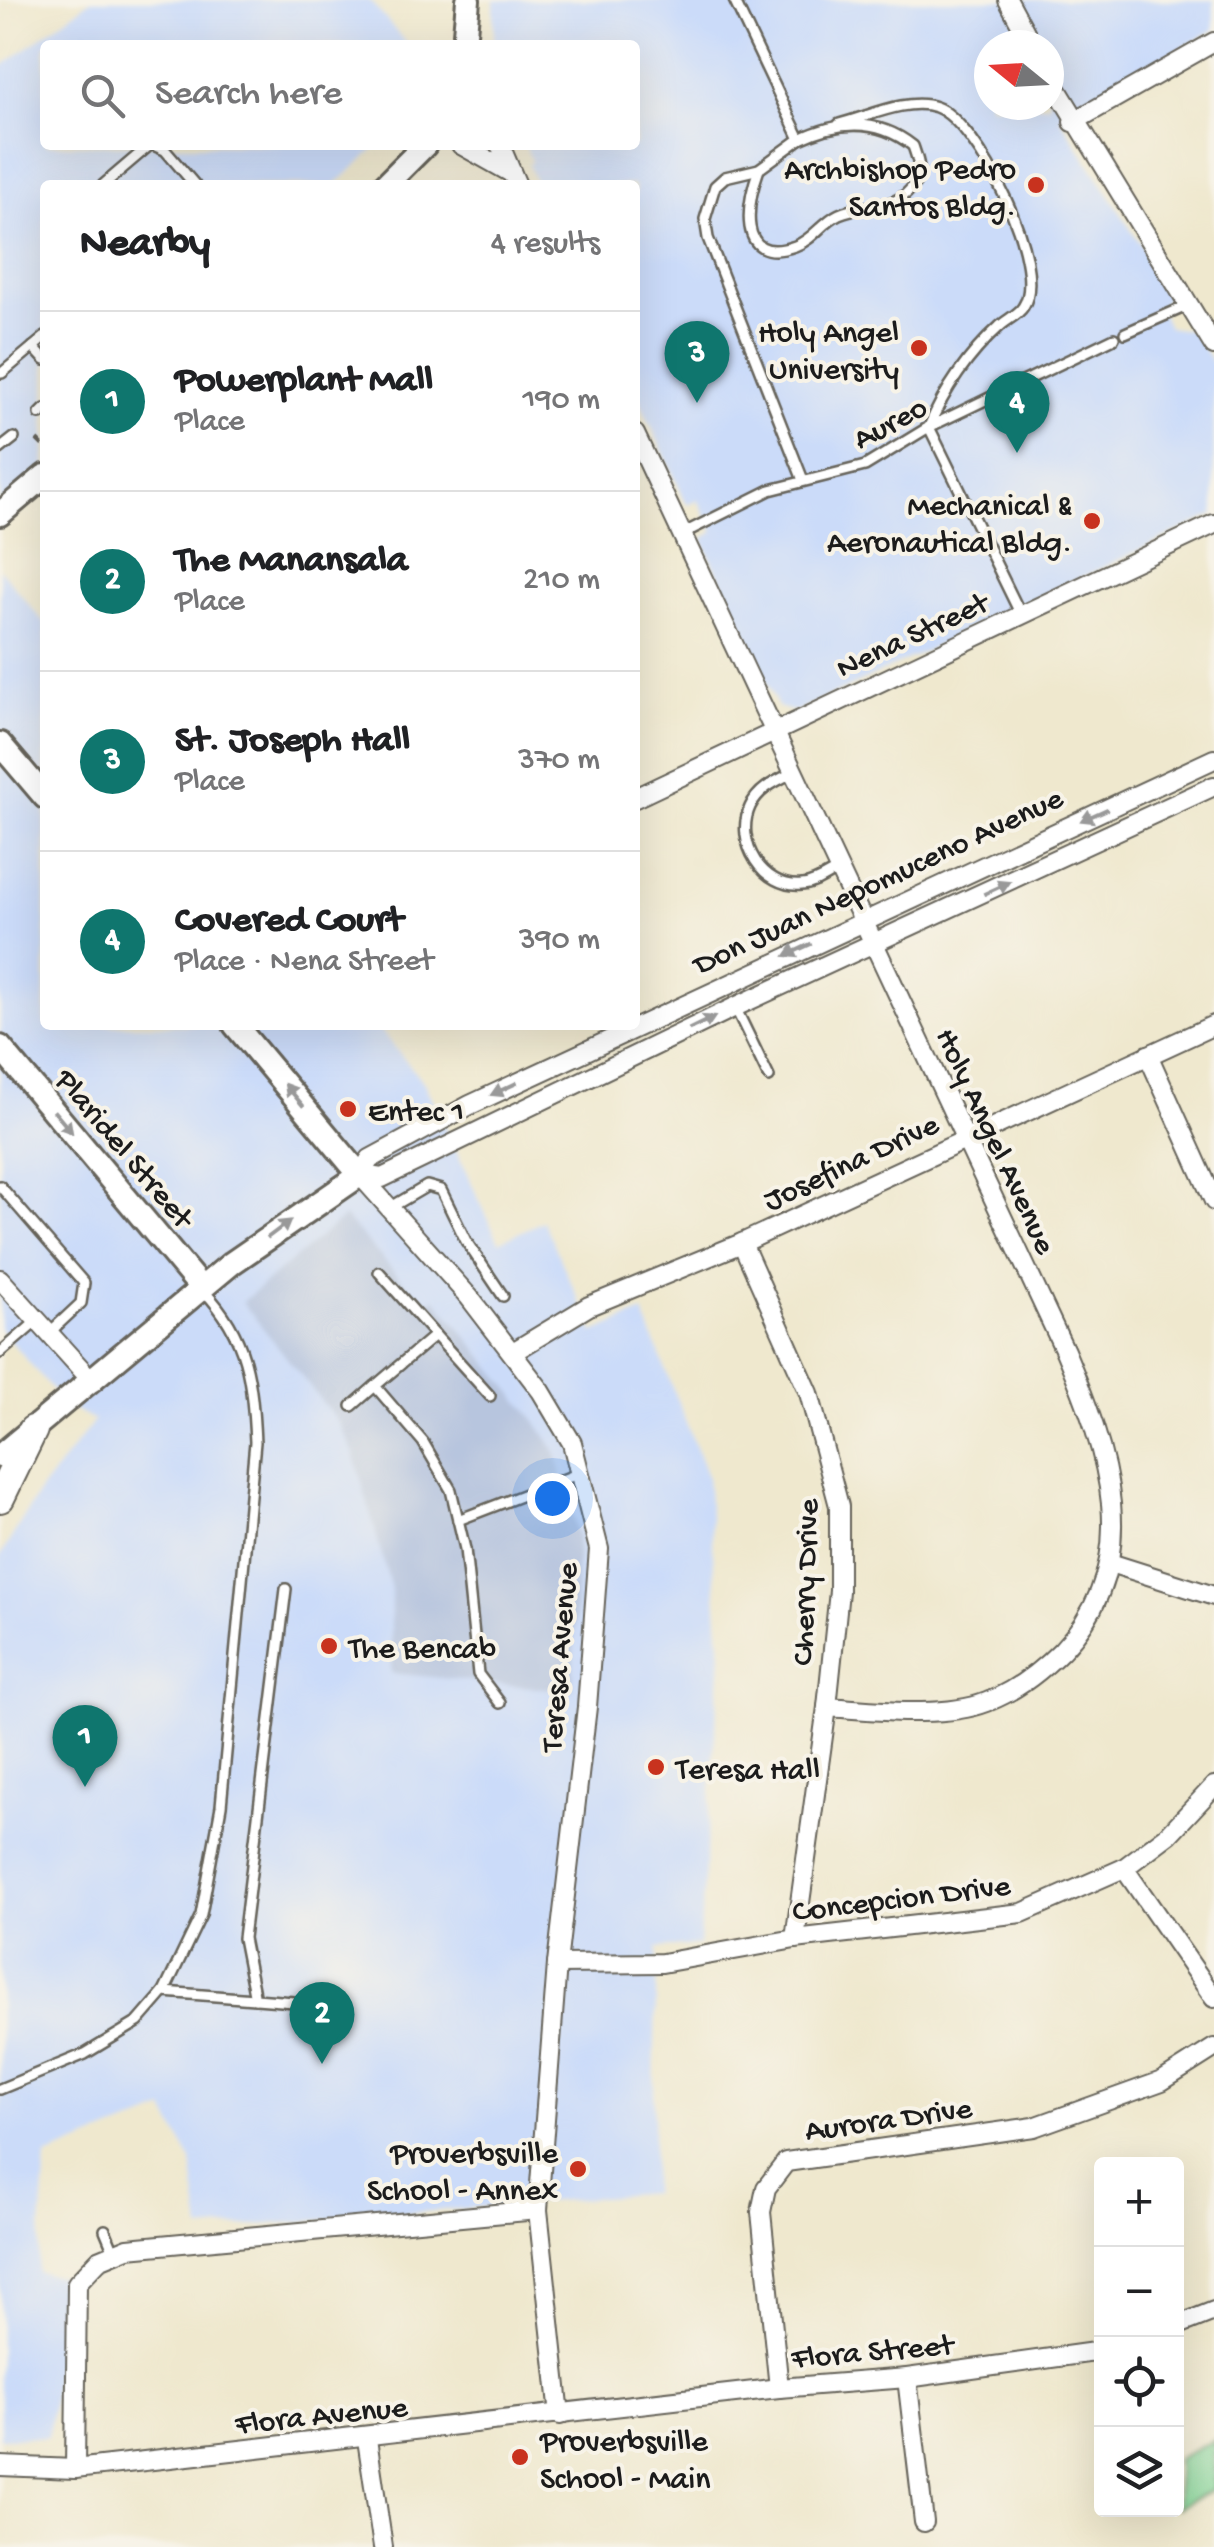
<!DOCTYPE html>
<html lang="en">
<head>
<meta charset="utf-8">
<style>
  :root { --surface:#fff; --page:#f2f2f2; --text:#202124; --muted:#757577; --line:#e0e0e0; --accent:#0f766e }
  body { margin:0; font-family:"Gochi Hand",sans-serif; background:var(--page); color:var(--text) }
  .controls { position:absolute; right:30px; bottom:30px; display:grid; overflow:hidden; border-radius:10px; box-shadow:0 10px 40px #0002 }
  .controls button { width:90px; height:90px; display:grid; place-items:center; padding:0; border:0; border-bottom:2px solid var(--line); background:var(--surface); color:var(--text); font:50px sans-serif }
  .compass { position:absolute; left:974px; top:30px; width:90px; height:90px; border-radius:50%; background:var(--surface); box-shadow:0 10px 40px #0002; rotate:288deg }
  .you { position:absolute; left:552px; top:1498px; width:35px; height:35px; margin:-25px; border:8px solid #fff; border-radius:50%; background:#1a73e8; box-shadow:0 0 0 15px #1a73e833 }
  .badge { display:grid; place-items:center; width:65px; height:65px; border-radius:50%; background:var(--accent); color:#fff; font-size:32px; font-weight:700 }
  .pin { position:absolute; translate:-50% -82px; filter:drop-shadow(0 2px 5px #0008) }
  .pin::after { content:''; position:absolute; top:52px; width:35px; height:30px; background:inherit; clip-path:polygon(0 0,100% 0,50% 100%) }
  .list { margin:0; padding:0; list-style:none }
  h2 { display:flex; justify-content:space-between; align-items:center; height:130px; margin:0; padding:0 40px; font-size:42px }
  h2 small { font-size:32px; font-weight:400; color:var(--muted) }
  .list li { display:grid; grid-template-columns:65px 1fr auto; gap:30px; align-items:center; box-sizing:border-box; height:180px; padding:0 40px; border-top:2px solid var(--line) }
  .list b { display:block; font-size:38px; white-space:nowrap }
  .list p { margin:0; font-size:32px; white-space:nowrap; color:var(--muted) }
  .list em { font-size:32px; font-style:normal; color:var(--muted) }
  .icon { flex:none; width:55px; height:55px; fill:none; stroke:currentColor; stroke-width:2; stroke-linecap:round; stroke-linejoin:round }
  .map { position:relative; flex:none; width:1214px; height:2547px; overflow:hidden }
  .search { position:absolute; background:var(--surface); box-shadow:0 10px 40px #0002; left:40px; top:40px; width:600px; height:110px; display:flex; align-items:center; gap:25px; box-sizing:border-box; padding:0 35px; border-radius:10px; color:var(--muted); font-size:38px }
  .panel { position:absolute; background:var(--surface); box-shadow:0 10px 40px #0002; left:40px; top:180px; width:600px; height:850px; border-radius:10px }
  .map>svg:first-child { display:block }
</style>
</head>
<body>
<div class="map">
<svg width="1214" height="2547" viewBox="0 0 1214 2547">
  <rect width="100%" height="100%" fill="#f7f3e8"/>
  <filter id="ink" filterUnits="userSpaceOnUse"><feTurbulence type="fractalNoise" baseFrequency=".01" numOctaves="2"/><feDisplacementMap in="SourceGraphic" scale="20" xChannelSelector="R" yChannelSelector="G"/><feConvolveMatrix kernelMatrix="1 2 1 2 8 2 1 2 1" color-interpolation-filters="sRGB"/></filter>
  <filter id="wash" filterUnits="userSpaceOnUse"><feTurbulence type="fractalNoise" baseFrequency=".0048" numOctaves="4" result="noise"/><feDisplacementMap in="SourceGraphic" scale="40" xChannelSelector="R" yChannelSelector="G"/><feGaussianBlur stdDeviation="2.25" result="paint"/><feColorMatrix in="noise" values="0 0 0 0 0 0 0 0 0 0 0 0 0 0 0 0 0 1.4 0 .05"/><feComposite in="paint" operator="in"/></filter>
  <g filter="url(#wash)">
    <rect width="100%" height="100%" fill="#efe8ce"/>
    <g fill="#cbdbf9" fill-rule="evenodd">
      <path d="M91,0H369L408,45H45V145H379L335,185H45V474L0,514V68Z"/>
      <path d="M494,0H1214V30L1060,118L1167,286L1168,294L1160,310L1168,327L1193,331L1214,366V515L796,712L778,707L702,539L714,532L698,500L687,505L635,390V185H537L528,164L532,162L525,145H635V45H494ZM989,45H1049V105H989Z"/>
      <path d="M0,569L45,624V1025H376L424,1083L499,1242L543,1221L594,1333L643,1312L707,1476L721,1658L699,1945L657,1948L652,2193L201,2230L192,2162L165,2110L46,2157L38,2272L67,2278L48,2437L0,2438V1557L38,1493L94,1421L65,1404L0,1329Z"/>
    </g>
    <path fill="#b7c5de" d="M344,1217L425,1305L435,1298L536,1421L556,1452L578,1536L573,1691L391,1673V1589L354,1453L339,1423L242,1302Z"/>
    <path fill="#83d597" stroke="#50785a" stroke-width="2.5" d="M1214,2440V2489L1177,2508V2459Z"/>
  </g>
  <g filter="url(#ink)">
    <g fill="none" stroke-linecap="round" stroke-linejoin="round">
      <g stroke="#66635a" stroke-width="14">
        <g id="service">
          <path d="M734,0L800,139L759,169L725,177L715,186L705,219L708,238L803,480"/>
          <path d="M839,124C868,117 907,97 936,107C977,121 1050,267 1023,307C1018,315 1006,320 999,327C969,354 944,390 929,427L1021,615"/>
          <path d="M153,145L165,150L195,185"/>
          <path d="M759,169C748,200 734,267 795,246C813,240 822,222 839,214C865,202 897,213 915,183C923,171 917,158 913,146C878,118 838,121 800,139"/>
          <path d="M103,185L150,145"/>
          <path d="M1125,333L1189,305"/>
          <path d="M33,347L45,360"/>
          <path d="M2,373L45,337"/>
          <path d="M40,414L45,409"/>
          <path d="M0,449L14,438"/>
          <path d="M682,534L770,490L865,466L929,427L1114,338"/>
          <path d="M792,773C776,781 758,789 750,807C734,842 763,889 802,885C815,884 827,875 838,869"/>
          <path d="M735,1007L769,1077"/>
          <path d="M0,1186L84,1283L81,1303L49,1333"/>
          <path d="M393,1206L427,1186L441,1190L466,1241L503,1296"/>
          <path d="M379,1272L435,1335L375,1386L423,1442L451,1490L465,1549L478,1674L500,1703"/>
          <path d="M435,1335L490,1396"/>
          <path d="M0,1353L37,1321"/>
          <path d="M352,1406L375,1386"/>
          <path d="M458,1520L580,1473"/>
          <path d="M164,1992L294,2002"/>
          <path d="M255,1999L243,1938L286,1589"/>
          <path d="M0,2089L85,2054L138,2022L164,1992L201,1915L221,1806L255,1442C252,1381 248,1337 204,1291"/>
          <path d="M105,2230L115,2254"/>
        </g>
      </g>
      <g stroke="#66635a" stroke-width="22">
        <g id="minor">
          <path d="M1008,0L1032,45"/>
          <path d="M1049,76L1214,346"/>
          <path d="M1073,122L1214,42"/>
          <path d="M461,145L511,173"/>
          <path d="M500,145L517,185"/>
          <path d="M635,434L1065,1351C1107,1451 1147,1561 1062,1650C1040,1672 1016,1691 987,1702C943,1719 874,1710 827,1707"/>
          <path d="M635,798L1214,524"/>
          <path d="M1148,1055L1214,1201"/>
          <path d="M360,1175L469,1297L541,1391L572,1443L599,1549L587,1707L557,1964L538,2210L560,2415"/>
          <path d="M360,1175L370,1159L470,1105L1214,759"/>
          <path d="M361,1175L382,1178L735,1007L1214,786"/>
          <path d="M742,1243L809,1393L839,1506V1591L827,1707L795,1939"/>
          <path d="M0,1279L93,1382"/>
          <path d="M513,1352L589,1306L742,1243L1214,1025"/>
          <path d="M1110,1563L1214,1596"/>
          <path d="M1124,1868L1214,1998"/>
          <path d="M557,1964L662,1963L795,1939L1022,1913L1124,1868L1169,1834L1214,1786"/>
          <path d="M1176,2326L1214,2311"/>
          <path d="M907,2378L924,2522"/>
          <path d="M779,2388L761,2212L766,2188L786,2162L1034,2127L1162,2081L1214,2048"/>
          <path d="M367,2439L383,2547"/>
          <path d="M0,2466L75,2469L779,2388L907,2378L1102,2351"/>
          <path d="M75,2469L77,2283L99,2260L128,2248L538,2210"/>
        </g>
      </g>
      <g stroke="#66635a" stroke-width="28">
        <g id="tertiary">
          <path d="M464,45L468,0"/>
          <path d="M385,185L425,145"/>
          <path d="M0,514L45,476"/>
          <path d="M0,744L45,797"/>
          <path d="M0,1047L202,1289"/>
          <path d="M0,1456L232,1263L360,1175L235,1025"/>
        </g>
      </g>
      <g stroke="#66635a" stroke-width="32">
        <path id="primary" d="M0,1498L33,1430"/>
      </g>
      <path stroke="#66635a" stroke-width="4" stroke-dasharray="8 8" stroke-linecap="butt" d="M37,440L45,448"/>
      <use href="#service" stroke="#fff" stroke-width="9"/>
      <use href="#minor" stroke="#fff" stroke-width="18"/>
      <use href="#tertiary" stroke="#fff" stroke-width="22"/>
      <use href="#primary" stroke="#fff" stroke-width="28"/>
    </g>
    <defs><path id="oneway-solid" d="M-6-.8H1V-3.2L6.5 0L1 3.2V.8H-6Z" transform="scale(2.5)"/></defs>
    <g fill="#999">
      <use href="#oneway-solid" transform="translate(1094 815) rotate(156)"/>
      <use href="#oneway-solid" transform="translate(997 888) rotate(-25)"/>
      <use href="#oneway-solid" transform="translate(798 950) rotate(155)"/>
      <use href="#oneway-solid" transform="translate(702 1023) rotate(-26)"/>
      <use href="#oneway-solid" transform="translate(504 1089) rotate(155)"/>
      <use href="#oneway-solid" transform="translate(294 1095) rotate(-130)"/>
      <use href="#oneway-solid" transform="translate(63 1122) rotate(50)"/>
      <use href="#oneway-solid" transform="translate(279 1229) rotate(-37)"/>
    </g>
  </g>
  <g fill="#c8321e" stroke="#f7f3e8" stroke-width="4">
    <circle cx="1036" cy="185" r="10"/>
    <circle cx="919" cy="348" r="10"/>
    <circle cx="1092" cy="521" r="10"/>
    <circle cx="348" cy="1109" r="10"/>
    <circle cx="329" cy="1646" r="10"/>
    <circle cx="656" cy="1767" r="10"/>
    <circle cx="578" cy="2169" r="10"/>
    <circle cx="520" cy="2457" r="10"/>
  </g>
  <g text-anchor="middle" stroke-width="8" stroke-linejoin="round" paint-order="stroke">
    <g font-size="32" fill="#1c1c1c" stroke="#f7f3e8" text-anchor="end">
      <text x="1016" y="178">Archbishop Pedro<tspan x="1016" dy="37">Santos Bldg.</tspan></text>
      <text x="899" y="341">Holy Angel<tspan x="899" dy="37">University</tspan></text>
      <text x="1072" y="514">Mechanical &amp;<tspan x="1072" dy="37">Aeronautical Bldg.</tspan></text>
      <text x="368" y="1120" text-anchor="start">Entec 1</text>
      <text x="349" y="1657" text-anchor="start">The Bencab</text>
      <text x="676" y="1778" text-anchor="start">Teresa Hall</text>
      <text x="558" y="2162">Proverbsville<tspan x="558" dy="37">School - Annex</tspan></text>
      <text x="540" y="2450" text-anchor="start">Proverbsville<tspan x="540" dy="37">School - Main</tspan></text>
    </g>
    <g font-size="32" fill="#1c1c1c" stroke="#f7f3e8">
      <text transform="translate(889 421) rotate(-28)" y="11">Aureo</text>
      <text transform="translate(911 633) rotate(-25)" y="11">Nena Street</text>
      <text transform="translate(877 879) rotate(-25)" y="11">Don Juan Nepomuceno Avenue</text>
      <text transform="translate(998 1140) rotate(65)" y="11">Holy Angel Avenue</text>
      <text transform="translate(126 1147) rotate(50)" y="11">Plaridel Street</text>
      <text transform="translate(850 1160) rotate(-25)" y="11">Josefina Drive</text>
      <text transform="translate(803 1582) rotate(-88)" y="11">Cherry Drive</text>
      <text transform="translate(557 1657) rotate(-85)" y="11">Teresa Avenue</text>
      <text transform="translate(901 1896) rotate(-7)" y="11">Concepcion Drive</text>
      <text transform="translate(888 2117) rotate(-8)" y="11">Aurora Drive</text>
      <text transform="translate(872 2349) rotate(-5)" y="11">Flora Street</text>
      <text transform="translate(321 2413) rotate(-6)" y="11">Flora Avenue</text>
    </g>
  </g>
</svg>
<div class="controls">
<button>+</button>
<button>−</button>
<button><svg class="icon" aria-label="locate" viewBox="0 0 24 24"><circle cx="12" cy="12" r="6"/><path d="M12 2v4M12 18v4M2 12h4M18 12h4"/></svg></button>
<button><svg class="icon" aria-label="layers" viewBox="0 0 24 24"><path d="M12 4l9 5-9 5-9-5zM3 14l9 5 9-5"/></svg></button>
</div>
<svg class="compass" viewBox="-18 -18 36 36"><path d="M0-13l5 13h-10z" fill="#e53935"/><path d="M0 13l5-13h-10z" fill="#757577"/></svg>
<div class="you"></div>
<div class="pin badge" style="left:85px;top:1787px">1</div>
<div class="pin badge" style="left:322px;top:2064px">2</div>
<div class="pin badge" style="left:697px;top:403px">3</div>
<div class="pin badge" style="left:1017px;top:453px">4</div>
<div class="search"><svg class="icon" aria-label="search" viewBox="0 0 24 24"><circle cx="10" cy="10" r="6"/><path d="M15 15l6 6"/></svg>Search here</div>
<section class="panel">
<h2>Nearby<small>4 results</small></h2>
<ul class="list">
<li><span class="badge">1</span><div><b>Powerplant Mall</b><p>Place</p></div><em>190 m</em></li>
<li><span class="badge">2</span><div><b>The Manansala</b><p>Place</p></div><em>210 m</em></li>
<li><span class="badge">3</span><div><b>St. Joseph Hall</b><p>Place</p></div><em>370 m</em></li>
<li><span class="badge">4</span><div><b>Covered Court</b><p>Place · Nena Street</p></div><em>390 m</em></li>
</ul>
</section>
</div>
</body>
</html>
